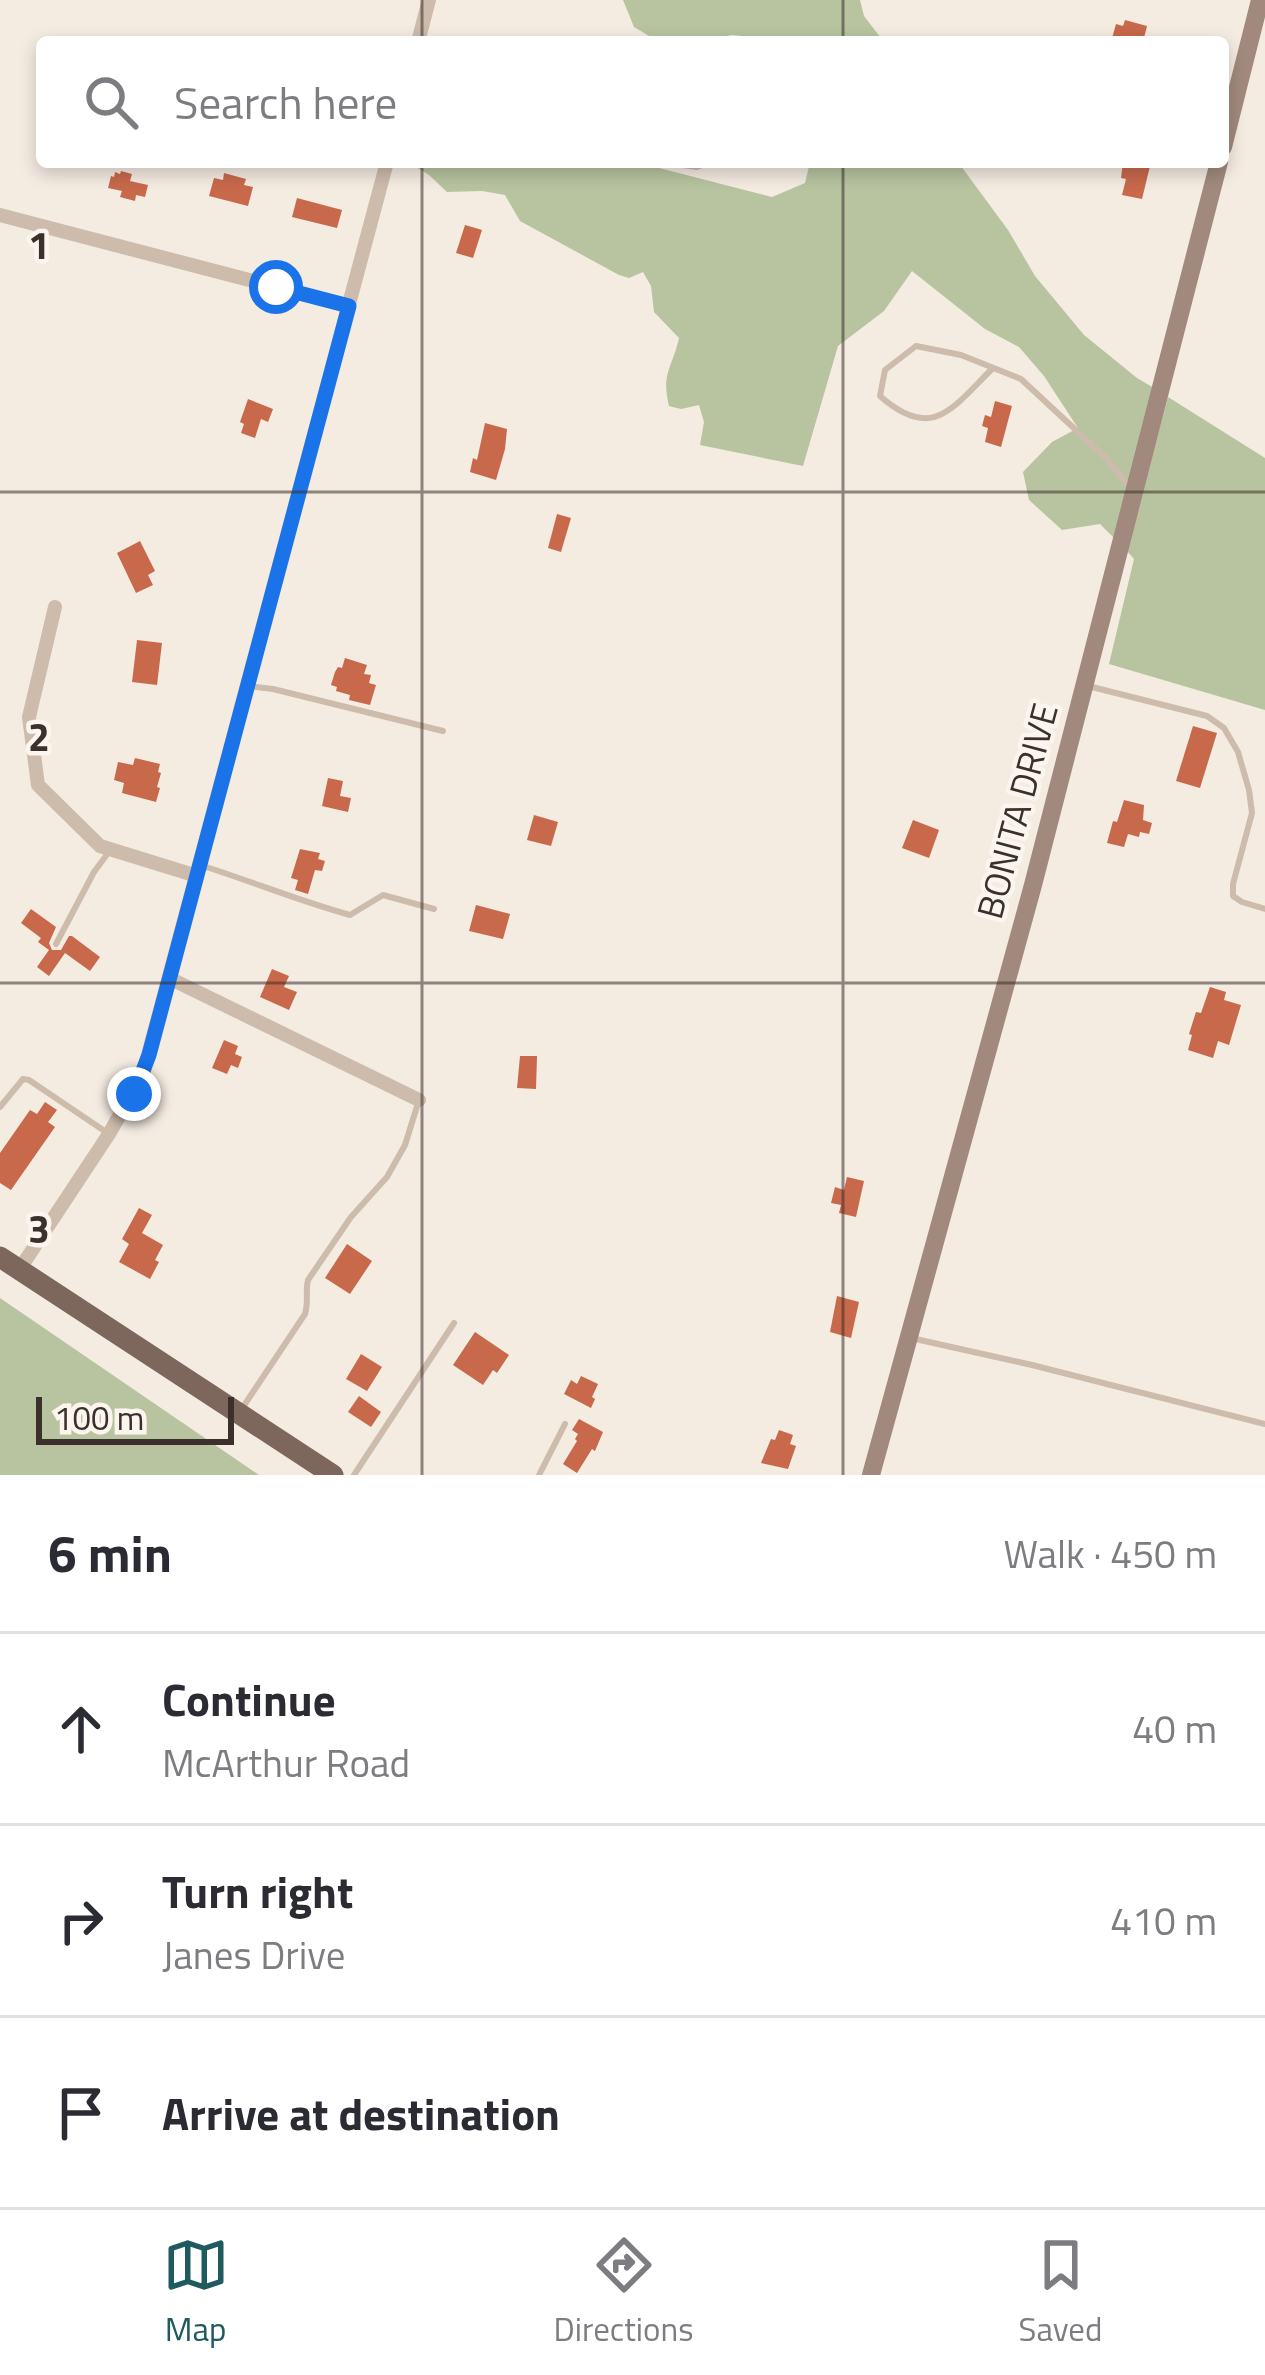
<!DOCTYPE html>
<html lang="en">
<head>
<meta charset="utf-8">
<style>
  :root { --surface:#fff; --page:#f7f7f7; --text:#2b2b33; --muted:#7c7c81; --line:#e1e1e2; --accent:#1f5a5e }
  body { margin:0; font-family:"Titillium Web",sans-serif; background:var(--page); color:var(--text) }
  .scale { position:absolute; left:36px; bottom:30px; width:198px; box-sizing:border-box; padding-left:12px; border:6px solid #3b302b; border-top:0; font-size:33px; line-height:42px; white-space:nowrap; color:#3b302b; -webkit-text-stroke:9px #fbf5ee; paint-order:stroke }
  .stop { position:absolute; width:36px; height:36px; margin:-27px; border:9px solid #1a73e8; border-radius:50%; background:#fff }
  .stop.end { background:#1a73e8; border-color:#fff; box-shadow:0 3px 12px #0008 }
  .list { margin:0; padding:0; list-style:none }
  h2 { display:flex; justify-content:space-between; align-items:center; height:156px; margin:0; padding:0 48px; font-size:51px }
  h2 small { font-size:39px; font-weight:400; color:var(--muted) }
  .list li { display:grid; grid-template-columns:78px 1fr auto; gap:36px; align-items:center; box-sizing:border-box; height:192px; padding:0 48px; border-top:3px solid var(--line) }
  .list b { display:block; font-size:45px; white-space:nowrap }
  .list p { margin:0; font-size:39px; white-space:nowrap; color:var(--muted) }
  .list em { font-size:39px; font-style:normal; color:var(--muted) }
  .icon { flex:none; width:66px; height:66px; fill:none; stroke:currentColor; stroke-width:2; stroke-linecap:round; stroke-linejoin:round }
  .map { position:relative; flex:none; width:1265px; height:1475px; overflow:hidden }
  .search { position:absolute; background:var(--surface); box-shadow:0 6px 18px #0003; left:36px; right:36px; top:36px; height:132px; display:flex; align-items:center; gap:30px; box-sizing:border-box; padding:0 42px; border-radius:12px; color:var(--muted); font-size:45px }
  .sheet { height:732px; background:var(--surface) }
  nav { display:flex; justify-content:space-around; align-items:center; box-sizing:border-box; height:168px; border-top:3px solid var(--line); background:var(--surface); font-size:33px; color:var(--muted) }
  nav a { display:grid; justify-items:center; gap:6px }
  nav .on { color:var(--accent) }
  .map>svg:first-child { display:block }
</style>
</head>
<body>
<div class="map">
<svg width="1265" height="1475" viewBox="0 0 1265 1475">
  <rect width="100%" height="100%" fill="#f4ebe1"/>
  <g fill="#b8c4a0">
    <path d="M623,0H860L864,16L884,42H778L775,39L731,35L706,42H659L634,27Z"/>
    <path d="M408,162H636L772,197L805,183L810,162H958L1008,230L1035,276L1084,335L1137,378L1154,388L1114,538L1100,524L1062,530L1029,500L1023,472L1052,442L1078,428L1044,376L1019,347L985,329L912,271L884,311L838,346L803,466L700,445L704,422L699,405L681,409L669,406C661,373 672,369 679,338L654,312L651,286L643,272L629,278L619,275L520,221L505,195L482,191L447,192L429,175Z"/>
    <path d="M1168,397L1265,458V710L1109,664L1134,559L1127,551Z"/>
    <path d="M0,1298L259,1475H0Z"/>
  </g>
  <g fill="#c8694b">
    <path d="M1125,20L1147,26L1143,42H1111L1116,24L1123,26Z"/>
    <path d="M1123,162H1151L1142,199L1122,195L1126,179L1121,178Z"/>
    <path d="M121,171L132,174L130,181L148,185L145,197L136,195L135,201L120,197L122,191L108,188L111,176L114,177L115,172L120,174Z"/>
    <path d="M224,173L246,179L244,185L253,187L248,206L209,196L214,178L223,180Z"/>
    <path d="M297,198L342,210L337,228L292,217Z"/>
    <path d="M465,225L482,230L473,258L456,253Z"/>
    <path d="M248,399L273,409L268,422L261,419L255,438L241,433L244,424L240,422Z"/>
    <path d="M995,401L1012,406L1001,447L985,442L988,428L982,426L985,415L991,417Z"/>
    <path d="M485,423L507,429L505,449L496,480L470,472L473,458L477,460Z"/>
    <path d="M557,514L571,518L561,552L548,548Z"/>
    <path d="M140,541L155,571L148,575L153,585L136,593L117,553Z"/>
    <path d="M137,640L162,643L157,685L132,682Z"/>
    <path d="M345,658L367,665L364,674L371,675L369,683L376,685L370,705L349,700L350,695L336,691L337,687L331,685L335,672L338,667L342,668Z"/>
    <path d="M1193,726L1217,733L1200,788L1176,781Z"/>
    <path d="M135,758L160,764L158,772L161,773L157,787L160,788L156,802L122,793L124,783L114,780L118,762L133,765Z"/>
    <path d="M328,778L343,781L340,796L351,798L348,812L322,806Z"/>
    <path d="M1124,800L1144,805L1143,820L1152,823L1149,834L1140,832L1139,837L1128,834L1124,847L1107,843L1113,821L1117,822Z"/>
    <path d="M534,815L558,822L551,846L527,840Z"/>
    <path d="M913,820L939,830L929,858L902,848Z"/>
    <path d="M300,849L320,853L318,859L325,861L322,871L315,870L308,894L295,890L298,880L291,878Z"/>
    <path d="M476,905L510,914L503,939L469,931Z"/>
    <path d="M31,909L56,927L49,943L52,950H61L69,936H72L100,957L90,971L65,953L49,976L37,967L49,950L38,942L41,938L21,923Z"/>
    <path d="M272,969L289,976L284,987L297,992L289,1010L260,997Z"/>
    <path d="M1210,987L1226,992L1224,1000L1241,1005L1229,1045L1218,1041L1213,1058L1188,1050L1192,1035L1189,1034L1196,1012L1201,1013Z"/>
    <path d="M224,1040L238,1046L235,1054L242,1057L238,1068L231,1065L227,1074L212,1068Z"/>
    <path d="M520,1056H537L536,1089L517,1088Z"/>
    <path d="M45,1102L57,1110L48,1122L55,1127L11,1190L0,1183V1153L30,1110L37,1114Z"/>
    <path d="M847,1177L864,1181L856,1217L839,1213L841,1205L831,1203L835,1187L844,1190Z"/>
    <path d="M139,1208L152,1215L142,1233L163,1245L155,1260L159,1262L150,1279L119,1262L129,1244L122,1239Z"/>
    <path d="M347,1244L372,1261L350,1294L325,1278Z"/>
    <path d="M837,1296L859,1302L851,1338L830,1332Z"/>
    <path d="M475,1332L509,1355L497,1373L493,1370L483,1385L453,1365Z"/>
    <path d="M361,1354L382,1367L367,1391L346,1379Z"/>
    <path d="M581,1376L598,1384L592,1397L595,1399L591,1408L564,1394L571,1380L577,1384Z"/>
    <path d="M359,1396L381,1412L371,1427L348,1412Z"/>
    <path d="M579,1419L603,1432L595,1451L592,1449L577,1473L563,1464L577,1441L575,1439L578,1434L572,1430Z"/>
    <path d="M779,1430L793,1435L790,1444L796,1446L788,1469L761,1463L771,1439L775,1440Z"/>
  </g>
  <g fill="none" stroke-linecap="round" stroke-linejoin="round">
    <g stroke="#cdbbac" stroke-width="6">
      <path d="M660,162L697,167L710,162"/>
      <path d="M993,368C953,407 933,443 880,396L885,370L916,346L961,355L1021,379L1106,458L1132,490"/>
      <path d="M248,686L273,689L443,731"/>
      <path d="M1088,686L1207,716L1224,728L1238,752L1249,790L1252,813L1233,884V896L1242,902L1265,909"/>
      <path d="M200,865C251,881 299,901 350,915L383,895L434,909"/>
      <path d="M56,944L94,872L111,849"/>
      <path d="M0,1107L23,1079L29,1080L106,1132"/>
      <path d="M911,1338L1032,1365L1265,1424"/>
      <path d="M241,1410L305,1314C309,1301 305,1292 308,1280L351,1217L387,1177L405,1145L419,1100"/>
      <path d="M354,1475L454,1323"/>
      <path d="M539,1475L565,1424"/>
    </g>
    <g stroke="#cdbbac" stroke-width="14">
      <path d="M418,42L429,0"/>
      <path d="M0,215L349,306"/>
      <path d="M55,607L29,717L38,785L100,846L197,876"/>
      <path d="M169,978L419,1100"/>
      <path d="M19,1270L109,1134L143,1074L387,162"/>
    </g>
    <g stroke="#a18a7d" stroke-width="18">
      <path d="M1223,147L1260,0"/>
      <path d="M871,1475L1033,885L1219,162"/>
    </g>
    <path stroke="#7d675c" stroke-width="21" d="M0,1257L333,1475"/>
  </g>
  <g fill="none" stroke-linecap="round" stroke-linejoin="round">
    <path stroke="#1a73e8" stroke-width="15" d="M134,1094L149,1055L349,306L276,287"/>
  </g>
  <path fill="none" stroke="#3b302b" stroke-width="3" stroke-opacity="0.55" d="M422,0V42M843,0V42M422,162V1475M843,162V1475M0,492H1265M0,983H1265"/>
  <g text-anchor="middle" stroke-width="9" stroke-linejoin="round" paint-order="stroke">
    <g font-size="36" fill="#3b302b" stroke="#fbf5ee">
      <text transform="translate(1017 811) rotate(-75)" y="13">BONITA DRIVE</text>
    </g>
  </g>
  <g font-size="39" text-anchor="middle" font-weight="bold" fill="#3b302b" stroke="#fbf5ee" stroke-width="9" stroke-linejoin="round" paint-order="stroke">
    <text x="39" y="259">1</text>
    <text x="39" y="751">2</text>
    <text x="39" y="1243">3</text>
  </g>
</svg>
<div class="scale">100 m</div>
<div class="stop" style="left:276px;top:287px"></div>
<div class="stop end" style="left:134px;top:1094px"></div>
<div class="search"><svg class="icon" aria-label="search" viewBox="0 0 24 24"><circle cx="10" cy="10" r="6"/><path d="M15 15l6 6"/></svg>Search here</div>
</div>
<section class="sheet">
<h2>6 min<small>Walk · 450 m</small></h2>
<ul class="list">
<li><svg class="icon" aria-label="ahead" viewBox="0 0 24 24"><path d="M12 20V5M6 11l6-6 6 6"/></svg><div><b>Continue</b><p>McArthur Road</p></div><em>40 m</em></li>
<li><svg class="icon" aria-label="right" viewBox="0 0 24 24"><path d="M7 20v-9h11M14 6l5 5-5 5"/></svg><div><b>Turn right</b><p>Janes Drive</p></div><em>410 m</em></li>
<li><svg class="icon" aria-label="arrive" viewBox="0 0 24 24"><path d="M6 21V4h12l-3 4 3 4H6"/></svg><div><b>Arrive at destination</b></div></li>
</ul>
</section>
<nav>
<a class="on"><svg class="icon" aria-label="map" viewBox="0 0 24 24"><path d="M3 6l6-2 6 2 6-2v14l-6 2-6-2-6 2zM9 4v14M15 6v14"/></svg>Map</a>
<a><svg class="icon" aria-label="directions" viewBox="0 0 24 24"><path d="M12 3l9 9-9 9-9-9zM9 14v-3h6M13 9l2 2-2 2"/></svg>Directions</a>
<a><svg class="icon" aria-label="saved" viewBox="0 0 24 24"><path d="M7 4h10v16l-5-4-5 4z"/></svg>Saved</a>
</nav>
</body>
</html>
